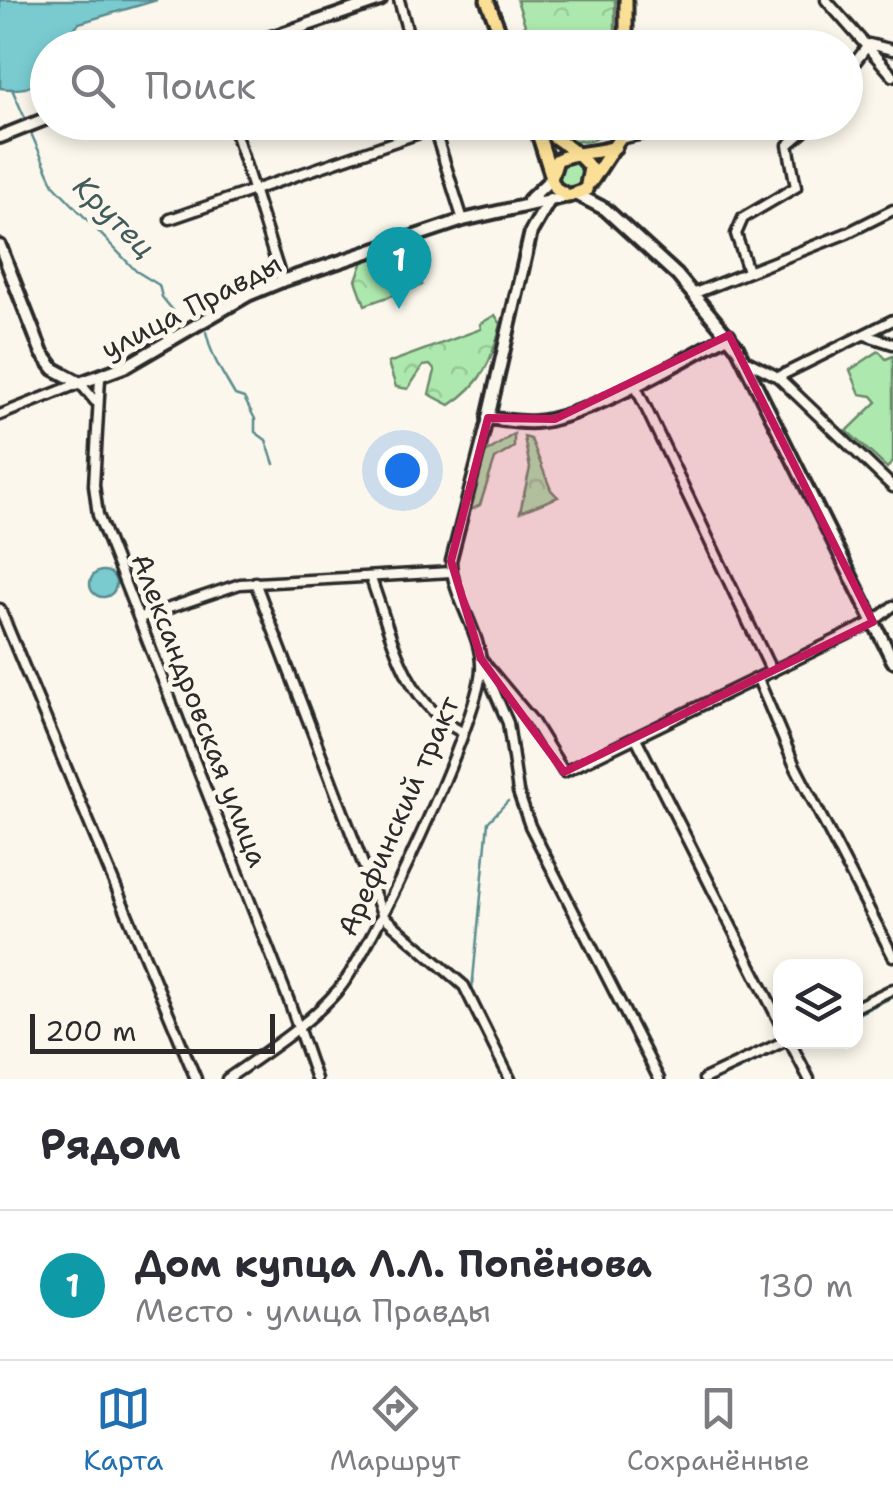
<!DOCTYPE html>
<html lang="ru">
<head>
<meta charset="utf-8">
<style>
  :root { --surface:#fff; --page:#f2f2f3; --text:#2b2b33; --muted:#7c7c81; --line:#e1e1e2; --accent:#1f6fb2 }
  body { margin:0; font-family:"Shantell Sans",sans-serif; background:var(--page); color:var(--text) }
  .controls { position:absolute; right:30px; bottom:30px; display:grid; overflow:hidden; border-radius:20px; box-shadow:0 5px 15px #0003 }
  .controls button { width:90px; height:90px; display:grid; place-items:center; padding:0; border:0; border-bottom:2px solid var(--line); background:var(--surface); color:var(--text); font:50px sans-serif }
  .scale { position:absolute; left:30px; bottom:25px; width:245px; box-sizing:border-box; padding-left:10px; border:5px solid #2b2b2b; border-top:0; font-size:28px; line-height:35px; white-space:nowrap; color:#2b2b2b; -webkit-text-stroke:8px #fbf7ec; paint-order:stroke }
  .you { position:absolute; left:402px; top:470px; width:35px; height:35px; margin:-25px; border:8px solid #fff; border-radius:50%; background:#1a73e8; box-shadow:0 0 0 15px #1a73e833 }
  .badge { display:grid; place-items:center; width:65px; height:65px; border-radius:50%; background:var(--accent); color:#fff; font-size:32px; font-weight:700 }
  .pin { position:absolute; translate:-50% -82px; filter:drop-shadow(0 2px 5px #0008) }
  .pin::after { content:''; position:absolute; top:52px; width:35px; height:30px; background:inherit; clip-path:polygon(0 0,100% 0,50% 100%) }
  .list { margin:0; padding:0; list-style:none }
  h2 { display:flex; justify-content:space-between; align-items:center; height:130px; margin:0; padding:0 40px; font-size:42px }
  h2 small { font-size:32px; font-weight:400; color:var(--muted) }
  .list li { display:grid; grid-template-columns:65px 1fr auto; gap:30px; align-items:center; box-sizing:border-box; height:150px; padding:0 40px; border-top:2px solid var(--line) }
  .list b { display:block; font-size:38px; white-space:nowrap }
  .list p { margin:0; font-size:32px; white-space:nowrap; color:var(--muted) }
  .list em { font-size:32px; font-style:normal; color:var(--muted) }
  .icon { flex:none; width:55px; height:55px; fill:none; stroke:currentColor; stroke-width:2; stroke-linecap:round; stroke-linejoin:round }
  .map { position:relative; flex:none; width:893px; height:1079px; overflow:hidden }
  .search { position:absolute; background:var(--surface); box-shadow:0 5px 15px #0003; left:30px; right:30px; top:30px; height:110px; display:flex; align-items:center; gap:25px; box-sizing:border-box; padding:0 35px; border-radius:55px; color:var(--muted); font-size:38px }
  .sheet { height:280px; background:var(--surface) }
  nav { display:flex; justify-content:space-around; align-items:center; box-sizing:border-box; height:140px; border-top:2px solid var(--line); background:var(--surface); font-size:28px; color:var(--muted) }
  nav a { display:grid; justify-items:center; gap:5px }
  nav .on { color:var(--accent) }
  .map>svg:first-child { display:block }
</style>
</head>
<body>
<div class="map">
<svg width="893" height="1079" viewBox="0 0 893 1079">
  <defs>
    <pattern id="forest-crowns" width="20" height="18" patternUnits="userSpaceOnUse" patternTransform="scale(2.5)"><rect width="20" height="18" fill="#ade9ae"/><path d="M2 6a3 3 0 1 1 6 0M12 15a3 3 0 1 1 6 0" fill="none" stroke="#95c896"/></pattern>
  </defs>
  <rect width="100%" height="100%" fill="#fbf7ec"/>
  <filter id="ink" filterUnits="userSpaceOnUse"><feTurbulence type="fractalNoise" baseFrequency=".01" numOctaves="2"/><feDisplacementMap in="SourceGraphic" scale="20" xChannelSelector="R" yChannelSelector="G"/><feConvolveMatrix kernelMatrix="1 2 1 2 8 2 1 2 1" color-interpolation-filters="sRGB"/></filter>
  <g filter="url(#ink)">
    <g fill="#ade9ae" stroke="#6c8a6c" stroke-width="2.5">
      <circle cx="571" cy="176" r="14"/>
      <path d="M879,351L886,359L893,356V462L887,468L847,431L877,402L872,396L860,394L850,370Z"/>
      <path d="M514,434V447L495,459L480,505L471,510L467,506L481,456Z"/>
    </g>
    <g fill="url(#forest-crowns)" stroke="#6c8a6c" stroke-width="2.5">
      <path d="M517,0H615V47H532Z"/>
      <path d="M550,123H612C596,149 567,146 550,123Z"/>
      <path d="M395,248L414,258L422,285L365,305L356,280L363,261Z"/>
      <path d="M495,315L501,324C492,361 482,384 450,405L429,394L435,371L430,365L423,366L408,389L396,387L388,363L481,329L480,324Z"/>
      <path d="M524,437L531,439L551,490L558,497L520,512L530,468Z"/>
    </g>
    <g fill="#79cbd0" stroke="#5a8b8e" stroke-width="2.5">
      <path d="M0,0H157L79,23L57,47L48,48C48,82 33,93 0,88Z"/>
      <circle cx="103" cy="584" r="13"/>
    </g>
    <g fill="none" stroke-linecap="round" stroke-linejoin="round">
      <g stroke="#5a8b8e" stroke-width="2.5">
        <path d="M12,89L27,123"/>
        <path d="M30,131L54,185L136,271L159,285L162,297L184,324"/>
        <path d="M206,332C212,359 222,372 235,395L244,398L255,419V432L266,440L274,464"/>
        <path d="M472,990L488,822L508,801"/>
        <path d="M856,1015L893,997"/>
        <path d="M719,1079L784,1048"/>
      </g>
      <g stroke="#2b2b2b" stroke-width="15">
        <g id="street">
          <path d="M399,0L412,48"/>
          <path d="M826,0L893,76"/>
          <path d="M846,74L869,44L893,50"/>
          <path d="M232,122L282,281"/>
          <path d="M432,122L463,220"/>
          <path d="M619,139L702,122"/>
          <path d="M170,219L434,128"/>
          <path d="M748,271L736,234L743,218L796,187L788,145L815,122"/>
          <path d="M695,293L847,233L893,210"/>
          <path d="M865,335L893,344"/>
          <path d="M745,360L778,377L893,487"/>
          <path d="M778,377L893,320"/>
          <path d="M100,378L94,485L98,515L289,1001L316,1079"/>
          <path d="M635,385L772,672"/>
          <path d="M0,415L80,383L95,401"/>
          <path d="M371,579C392,636 404,703 462,732"/>
          <path d="M255,582L383,916L464,986L510,1079"/>
          <path d="M0,609L196,1079"/>
          <path d="M140,618L240,584L451,572"/>
          <path d="M481,659L532,720L564,772L873,622L893,606"/>
          <path d="M486,672L508,723L518,792L530,826L659,1079"/>
          <path d="M758,679L794,764L893,956"/>
          <path d="M636,738L780,1023"/>
          <path d="M856,1007L893,989"/>
          <path d="M790,1042L809,1079"/>
          <path d="M227,1079C267,1051 307,1026 339,989C372,950 479,719 481,670C483,633 452,599 451,561L488,418"/>
          <path d="M704,1079L783,1042"/>
        </g>
      </g>
      <g stroke="#2b2b2b" stroke-width="18">
        <g id="secondary">
          <path d="M241,48L380,0"/>
          <path d="M0,137L48,118"/>
          <path d="M578,195L605,209L677,275L737,347L893,661"/>
          <path d="M550,199L531,232L488,418C504,420 520,423 535,422C585,419 683,360 729,335"/>
          <path d="M529,200L551,179"/>
          <path d="M0,246L42,353L54,369L80,383L126,366L248,295L282,281L463,220L568,196"/>
        </g>
      </g>
      <g stroke="#2b2b2b" stroke-width="19">
        <g id="primary">
          <path d="M487,0L506,48"/>
          <path d="M626,48V0"/>
          <path d="M536,124C553,137 578,151 590,168L586,190L568,196L555,188L551,179L557,160C574,151 596,154 615,147"/>
          <path d="M536,127L551,174"/>
          <path d="M591,182L619,139L623,122"/>
        </g>
      </g>
      <use href="#street" stroke="#fbf7ec" stroke-width="8"/>
      <use href="#secondary" stroke="#fbf7ec" stroke-width="10"/>
      <use href="#primary" stroke="#fbdf96" stroke-width="11"/>
    </g>
  </g>
  <path fill="#c2185b" fill-opacity="0.2" stroke="#c2185b" stroke-width="8" stroke-linejoin="round" d="M729,335L873,622L564,772L481,659L451,561L488,418L555,419Z"/>
  <g text-anchor="middle" stroke-width="10" stroke-linejoin="round" paint-order="stroke">
    <g font-size="28" fill="#2b2b2b" stroke="#fbf7ec">
      <text transform="translate(191 306) rotate(-27)" y="10">улица Правды</text>
      <text transform="translate(200 710) rotate(69)" y="10">Александровская улица</text>
      <text transform="translate(398 816) rotate(-66)" y="10">Арефинский тракт</text>
    </g>
    <g font-size="30" font-style="italic" fill="#425b5d" stroke="#fbf7ec">
      <text transform="translate(114 217) rotate(45)" y="10">Крутец</text>
    </g>
  </g>
</svg>
<div class="controls">
<button><svg class="icon" aria-label="layers" viewBox="0 0 24 24"><path d="M12 4l9 5-9 5-9-5zM3 14l9 5 9-5"/></svg></button>
</div>
<div class="scale">200 m</div>
<div class="you"></div>
<div class="pin badge" style="left:399px;top:309px;background:#0f9aa8">1</div>
<div class="search"><svg class="icon" aria-label="search" viewBox="0 0 24 24"><circle cx="10" cy="10" r="6"/><path d="M15 15l6 6"/></svg>Поиск</div>
</div>
<section class="sheet">
<h2>Рядом<small></small></h2>
<ul class="list">
<li><span class="badge" style="background:#0f9aa8">1</span><div><b>Дом купца Л.Л. Попёнова</b><p>Место · улица Правды</p></div><em>130 m</em></li>
</ul>
</section>
<nav>
<a class="on"><svg class="icon" aria-label="map" viewBox="0 0 24 24"><path d="M3 6l6-2 6 2 6-2v14l-6 2-6-2-6 2zM9 4v14M15 6v14"/></svg>Карта</a>
<a><svg class="icon" aria-label="directions" viewBox="0 0 24 24"><path d="M12 3l9 9-9 9-9-9zM9 14v-3h6M13 9l2 2-2 2"/></svg>Маршрут</a>
<a><svg class="icon" aria-label="saved" viewBox="0 0 24 24"><path d="M7 4h10v16l-5-4-5 4z"/></svg>Сохранённые</a>
</nav>
</body>
</html>
